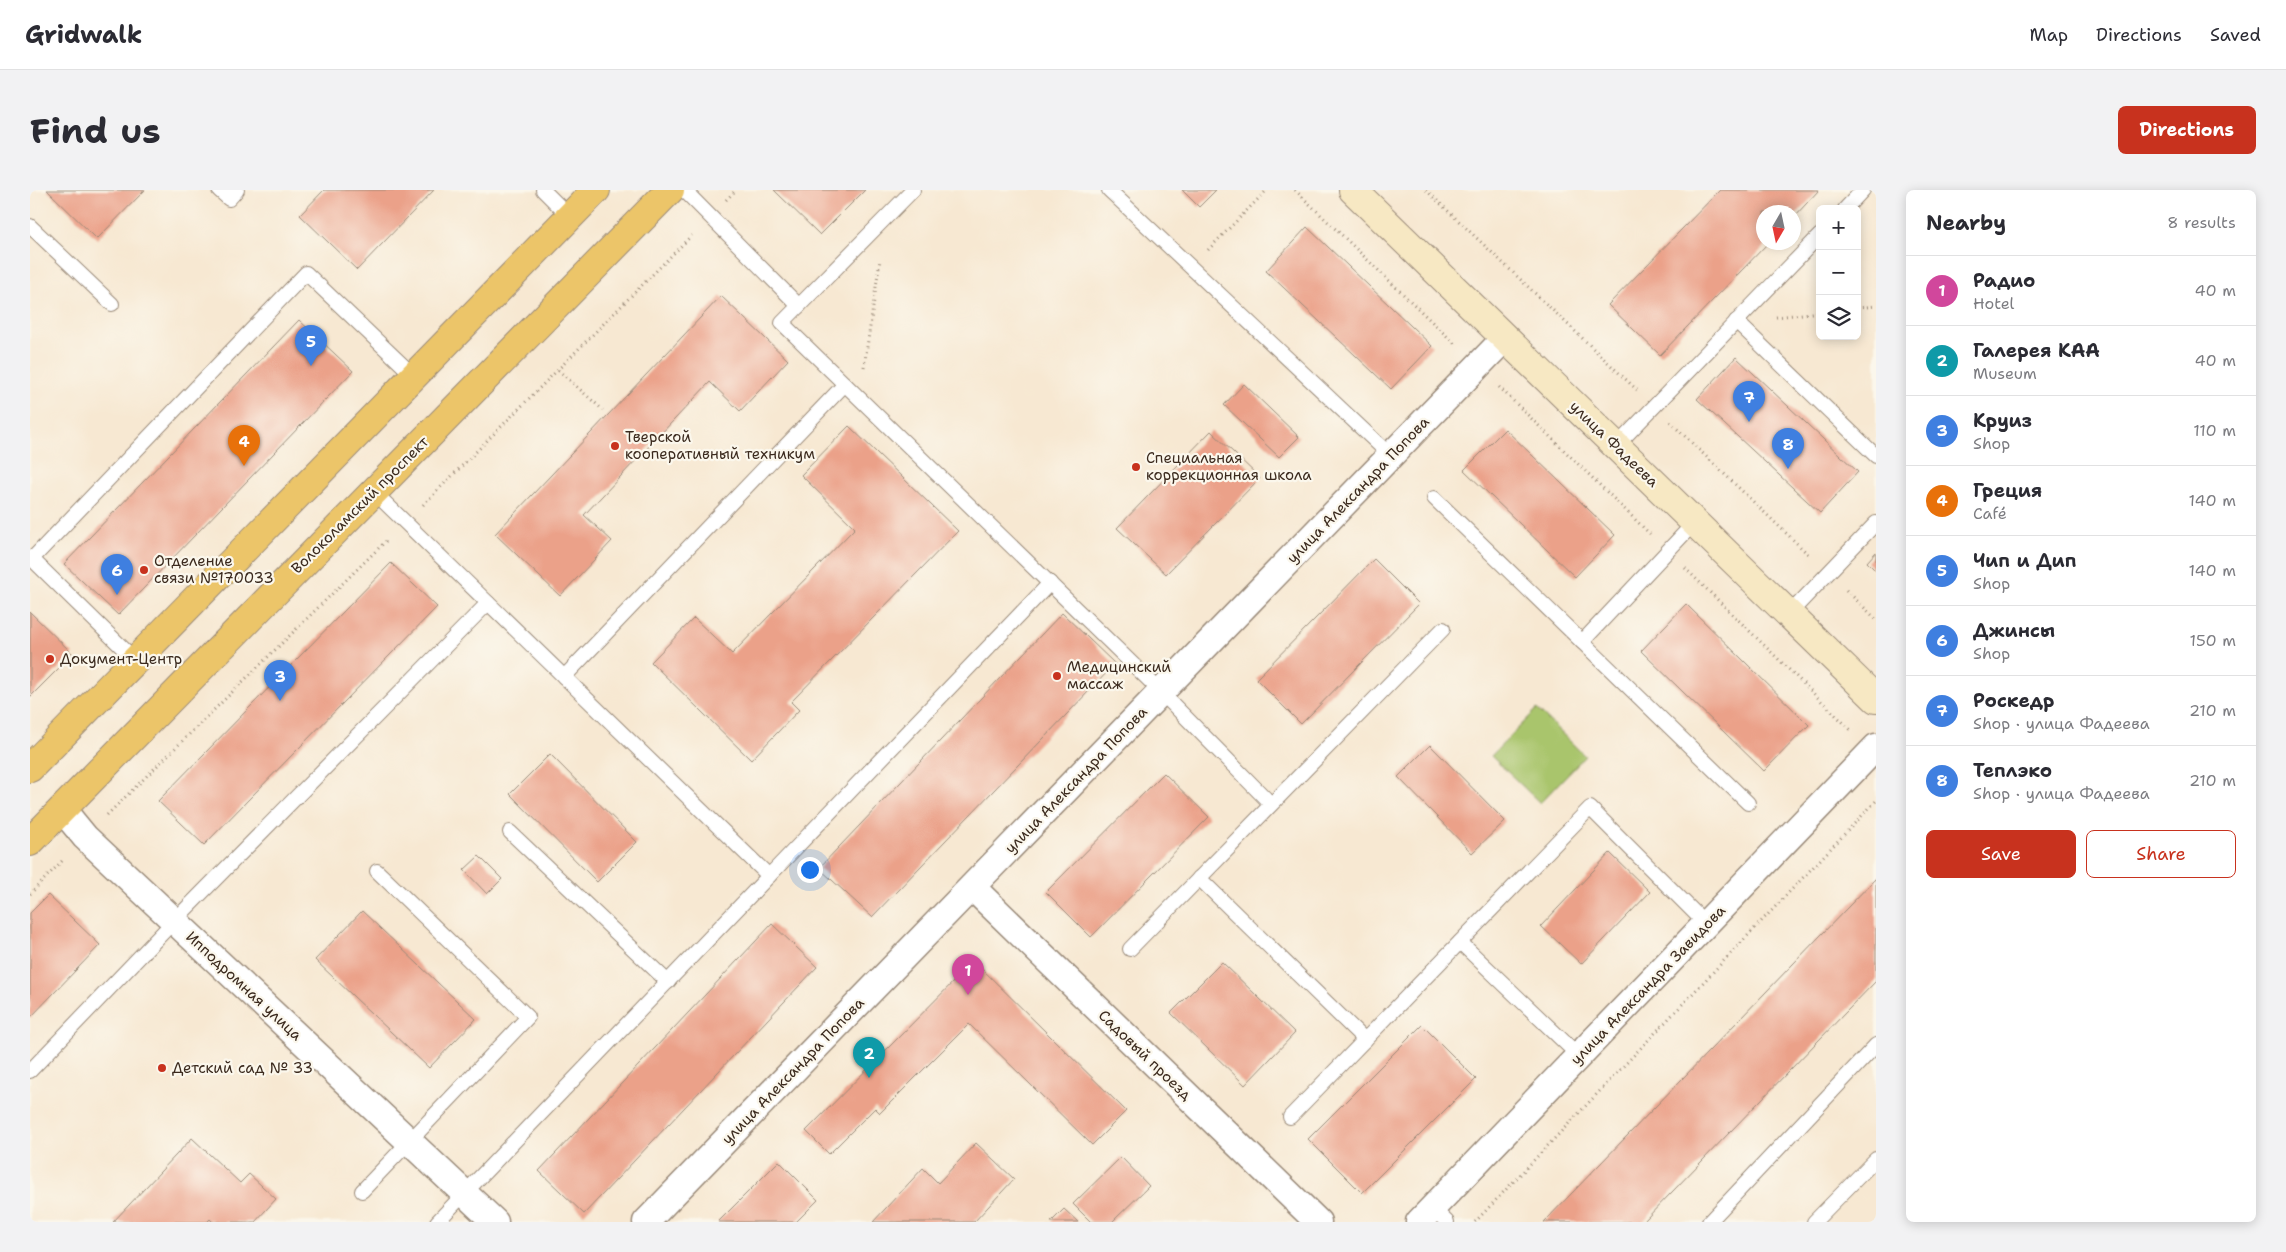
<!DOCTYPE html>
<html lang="en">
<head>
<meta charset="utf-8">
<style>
  :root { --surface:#fff; --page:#f2f2f3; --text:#2b2b33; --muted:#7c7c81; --line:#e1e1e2; --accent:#c8321e }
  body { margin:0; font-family:"Shantell Sans",sans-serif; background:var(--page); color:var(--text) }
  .controls { position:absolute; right:15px; top:15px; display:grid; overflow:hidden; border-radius:8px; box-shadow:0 2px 12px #0003 }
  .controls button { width:45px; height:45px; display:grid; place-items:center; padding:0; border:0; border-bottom:1px solid var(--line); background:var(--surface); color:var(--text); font:25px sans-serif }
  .compass { position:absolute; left:1726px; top:15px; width:45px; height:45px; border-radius:50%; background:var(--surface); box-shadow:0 2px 12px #0003; rotate:189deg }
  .you { position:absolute; left:779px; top:679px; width:18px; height:18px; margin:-12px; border:4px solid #fff; border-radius:50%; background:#1a73e8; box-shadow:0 0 0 8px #1a73e833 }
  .badge { display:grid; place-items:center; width:32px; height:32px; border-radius:50%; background:var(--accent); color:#fff; font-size:16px; font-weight:700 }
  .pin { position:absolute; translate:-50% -41px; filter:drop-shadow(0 1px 2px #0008) }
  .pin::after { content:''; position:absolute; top:26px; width:18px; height:15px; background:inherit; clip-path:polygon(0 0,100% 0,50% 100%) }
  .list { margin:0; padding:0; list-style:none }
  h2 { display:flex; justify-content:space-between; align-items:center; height:65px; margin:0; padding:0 20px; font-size:21px }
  h2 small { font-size:16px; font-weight:400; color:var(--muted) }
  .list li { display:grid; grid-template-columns:32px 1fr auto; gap:15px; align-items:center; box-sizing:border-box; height:70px; padding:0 20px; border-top:1px solid var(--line) }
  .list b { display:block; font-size:19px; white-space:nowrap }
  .list p { margin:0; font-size:16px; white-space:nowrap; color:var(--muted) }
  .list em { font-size:16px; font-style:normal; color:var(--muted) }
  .actions { display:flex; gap:10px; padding:15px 20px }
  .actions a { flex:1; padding:11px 0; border:1px solid var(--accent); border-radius:8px; text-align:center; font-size:18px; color:var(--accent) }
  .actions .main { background:var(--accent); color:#fff }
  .icon { flex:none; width:28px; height:28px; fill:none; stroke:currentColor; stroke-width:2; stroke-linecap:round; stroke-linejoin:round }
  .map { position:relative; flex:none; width:1846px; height:1032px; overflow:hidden; border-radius:8px }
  header { display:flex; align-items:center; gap:30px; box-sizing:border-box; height:70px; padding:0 25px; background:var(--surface); border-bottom:1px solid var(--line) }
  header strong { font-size:24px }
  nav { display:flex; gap:28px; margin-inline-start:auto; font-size:18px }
  .intro { display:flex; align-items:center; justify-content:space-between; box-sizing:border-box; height:120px; padding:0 30px }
  h1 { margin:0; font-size:35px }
  .button { padding:12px 22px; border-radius:8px; background:var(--accent); color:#fff; font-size:18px; font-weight:700 }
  main { display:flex; gap:30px; padding:0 30px }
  aside { flex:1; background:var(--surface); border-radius:8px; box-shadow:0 2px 12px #0003 }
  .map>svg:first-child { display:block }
</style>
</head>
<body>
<header>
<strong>Gridwalk</strong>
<nav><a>Map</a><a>Directions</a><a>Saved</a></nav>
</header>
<div class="intro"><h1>Find us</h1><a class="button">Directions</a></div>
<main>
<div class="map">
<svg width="1846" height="1032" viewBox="0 0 1846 1032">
  <rect width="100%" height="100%" fill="#fbf7ec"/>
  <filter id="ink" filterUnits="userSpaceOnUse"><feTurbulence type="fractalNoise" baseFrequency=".02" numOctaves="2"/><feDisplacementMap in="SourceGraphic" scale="10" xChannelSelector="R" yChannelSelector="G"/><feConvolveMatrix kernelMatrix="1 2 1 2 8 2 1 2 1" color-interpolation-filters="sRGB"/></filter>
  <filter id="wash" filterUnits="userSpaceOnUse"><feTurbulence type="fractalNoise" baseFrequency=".0096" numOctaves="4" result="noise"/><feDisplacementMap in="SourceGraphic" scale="20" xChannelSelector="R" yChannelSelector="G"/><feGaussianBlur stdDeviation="1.12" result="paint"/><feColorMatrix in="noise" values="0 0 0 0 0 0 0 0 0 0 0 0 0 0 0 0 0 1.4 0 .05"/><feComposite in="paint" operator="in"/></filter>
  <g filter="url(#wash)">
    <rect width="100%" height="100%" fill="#f7e8d2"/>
    <path fill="#a9c56c" stroke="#727845" d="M1507,519L1555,566L1510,613L1461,566Z"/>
    <g id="blocks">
      <g fill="#eba189">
        <path d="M17,0H115L67,49Z"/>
        <path d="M294,0H404L327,80L270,25Z"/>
        <path d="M744,0H835L790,45Z"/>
        <path d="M1152,0H1186L1169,17Z"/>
        <path d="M1690,0H1789L1764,27V22H1734V52H1739L1630,165L1578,115Z"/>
        <path d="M1277,37L1402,156L1361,199L1236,81Z"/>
        <path d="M691,106L758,170L710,221L680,192L554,325L582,351L530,406L465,344Z"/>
        <path d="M269,130L323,181L88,425L34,374Z"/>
        <path d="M1706,167L1828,282L1790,323L1667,209Z"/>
        <path d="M1214,194L1269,247L1249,267L1194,215Z"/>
        <path d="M819,236L928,341L761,512L769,520L721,570L621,472L664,428L702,464L825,338L771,285Z"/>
        <path d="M1475,239L1585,345L1545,387L1434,280Z"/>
        <path d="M1181,241L1230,288L1136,384L1087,338Z"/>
        <path d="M1846,362V381L1837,372Z"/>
        <path d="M1344,369L1389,414L1271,534L1226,489Z"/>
        <path d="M361,373L407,417L174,655L128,611Z"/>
        <path d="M1656,414L1779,535L1734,581L1611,461Z"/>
        <path d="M0,422L43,464L0,507Z"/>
        <path d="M1032,423L1085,474L842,727L789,678Z"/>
        <path d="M1400,555L1475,631L1442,663L1368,587Z"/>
        <path d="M520,564L607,652L567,692L480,604Z"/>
        <path d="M1134,583L1179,627L1061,747L1016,702Z"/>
        <path d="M1580,663L1620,702L1551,774L1511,736Z"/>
        <path d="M449,666L472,689L457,704L434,680Z"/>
        <path d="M1846,688V791L1613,1032H1514Z"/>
        <path d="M18,705L70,755L0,828V723Z"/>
        <path d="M332,721L446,829L399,878L285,770Z"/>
        <path d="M742,734L787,777L554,1024L509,981Z"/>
        <path d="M944,771L1096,921L1062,955L939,834L850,923L845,918L799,964L776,941Z"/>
        <path d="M1192,772L1265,843L1215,895L1141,823Z"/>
        <path d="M1392,835L1446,889L1332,1003L1278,949Z"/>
        <path d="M162,948L210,993L219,984L246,1009L225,1032H183L180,1029L177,1032H83Z"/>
        <path d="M946,953L984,989L944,1032H843L893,978L908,993Z"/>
        <path d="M1091,967L1119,996L1082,1032H1061L1043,1014Z"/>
        <path d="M749,971L788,1010L766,1032H688Z"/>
        <path d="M1034,1019L1048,1032H1021Z"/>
      </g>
    </g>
  </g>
  <g filter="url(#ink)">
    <use href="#blocks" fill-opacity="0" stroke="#998978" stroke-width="1"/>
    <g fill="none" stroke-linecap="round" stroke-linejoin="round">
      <g stroke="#998978" stroke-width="16">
        <g id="lane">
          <path d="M189,0L199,9L207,0"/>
          <path d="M513,0L540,27"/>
          <path d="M654,0L769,116"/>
          <path d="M883,0L752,133L1118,489L1241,614"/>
          <path d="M1079,0L1361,266"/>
          <path d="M1815,19L1833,0"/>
          <path d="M0,36L82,114"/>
          <path d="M1706,131L1846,266"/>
          <path d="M1586,256L1790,45"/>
          <path d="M344,302L739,686"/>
          <path d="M1404,308L1718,613"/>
          <path d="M0,367L105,470"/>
          <path d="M2,369L276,83L384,186"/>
          <path d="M1759,424L1846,333"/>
          <path d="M1552,452L1664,333"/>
          <path d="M534,487L815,194"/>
          <path d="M480,642L638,792"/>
          <path d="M1169,688L1335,850"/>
          <path d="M1430,752L1549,866"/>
          <path d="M1100,759L1413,439"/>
          <path d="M0,881L144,731L458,413"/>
          <path d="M1260,927L1560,618L1676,734"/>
          <path d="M332,1001L498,827L347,681"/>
          <path d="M1402,1018L1417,1032"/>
          <path d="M407,1032L1020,393"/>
          <path d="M1679,1032L1846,855"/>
          <path d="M1784,1032L1846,969"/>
        </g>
      </g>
      <g stroke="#998978" stroke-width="29">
        <g id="street">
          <path d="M32,619L55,647L465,1032"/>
          <path d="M942,697L1288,1032"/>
          <path d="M616,1032L1475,148"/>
          <path d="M1389,1032L1846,557"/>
        </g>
      </g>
      <g stroke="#998978" stroke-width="30">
        <path id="secondary" d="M1323,0L1846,509"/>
      </g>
      <g stroke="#998978" stroke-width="30">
        <g id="primary">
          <path d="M0,578L566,0"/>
          <path d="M0,652L640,0"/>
        </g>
      </g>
      <g stroke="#998978" stroke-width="3" stroke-dasharray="1 4" stroke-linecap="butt">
        <path d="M1265,0L1427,156"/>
        <path d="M1396,0L1607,200"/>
        <path d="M696,10L706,0"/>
        <path d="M1178,60L1237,0"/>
        <path d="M1827,118L1846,116"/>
        <path d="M1746,127L1790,122"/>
        <path d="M834,177L850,70"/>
        <path d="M528,180L573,220"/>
        <path d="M1469,197L1620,344"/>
        <path d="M1640,232L1780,366"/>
        <path d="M393,315L664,43"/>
        <path d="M1655,378L1821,540"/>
        <path d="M1816,400L1846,429"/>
        <path d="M77,625L358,349"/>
        <path d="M0,704L34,669"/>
        <path d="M1445,1032L1846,611"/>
      </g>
      <use href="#lane" stroke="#fff" stroke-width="14"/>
      <use href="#street" stroke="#fff" stroke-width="26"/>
      <use href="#secondary" stroke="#f7e8c3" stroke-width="28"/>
      <use href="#primary" stroke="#ecc569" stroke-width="28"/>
    </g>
  </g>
  <g fill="#c8321e" stroke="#fbf7ec" stroke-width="2">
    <circle cx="585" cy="256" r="5"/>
    <circle cx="1106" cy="277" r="5"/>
    <circle cx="114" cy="380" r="5"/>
    <circle cx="20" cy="469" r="5"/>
    <circle cx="1027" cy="486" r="5"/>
    <circle cx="132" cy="878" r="5"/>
  </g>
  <g text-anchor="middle" stroke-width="4.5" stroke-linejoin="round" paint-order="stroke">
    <g font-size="15" fill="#3b2a1e" stroke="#fbf7ec" text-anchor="start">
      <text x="595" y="252">Тверской<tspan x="595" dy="17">кооперативный техникум</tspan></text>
      <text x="1116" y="273">Специальная<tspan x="1116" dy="17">коррекционная школа</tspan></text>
      <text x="124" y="376">Отделение<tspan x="124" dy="17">связи №170033</tspan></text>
      <text x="30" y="474">Документ-Центр</text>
      <text x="1037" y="482">Медицинский<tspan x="1037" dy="17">массаж</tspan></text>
      <text x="142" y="883">Детский сад № 33</text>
    </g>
    <g font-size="15" fill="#3b2a1e" stroke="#fbf7ec">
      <text transform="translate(1584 254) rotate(44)" y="5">улица Фадеева</text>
      <text transform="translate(1328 300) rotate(-46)" y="5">улица Александра Попова</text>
      <text transform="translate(330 315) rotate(-45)" y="5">Волоколамский проспект</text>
      <text transform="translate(1046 590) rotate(-46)" y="5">улица Александра Попова</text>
      <text transform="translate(1618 795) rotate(-46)" y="5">улица Александра Завидова</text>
      <text transform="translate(214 796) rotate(43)" y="5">Ипподромная улица</text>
      <text transform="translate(1115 865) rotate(44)" y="5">Садовый проезд</text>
      <text transform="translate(763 881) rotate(-46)" y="5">улица Александра Попова</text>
    </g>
  </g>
</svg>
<div class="controls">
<button>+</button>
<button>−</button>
<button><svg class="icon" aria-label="layers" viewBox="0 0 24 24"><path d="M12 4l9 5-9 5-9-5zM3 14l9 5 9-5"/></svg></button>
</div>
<svg class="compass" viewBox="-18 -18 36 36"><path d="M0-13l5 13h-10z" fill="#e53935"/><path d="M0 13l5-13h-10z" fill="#7c7c81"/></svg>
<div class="you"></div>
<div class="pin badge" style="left:938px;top:805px;background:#d1479c">1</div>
<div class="pin badge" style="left:839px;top:888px;background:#0f9aa8">2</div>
<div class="pin badge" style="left:250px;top:511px;background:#3f7fe0">3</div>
<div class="pin badge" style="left:214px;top:276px;background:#e8710a">4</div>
<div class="pin badge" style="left:281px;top:176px;background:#3f7fe0">5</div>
<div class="pin badge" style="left:87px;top:405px;background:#3f7fe0">6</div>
<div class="pin badge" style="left:1719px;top:232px;background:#3f7fe0">7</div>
<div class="pin badge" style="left:1758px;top:279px;background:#3f7fe0">8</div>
</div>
<aside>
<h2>Nearby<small>8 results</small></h2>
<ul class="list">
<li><span class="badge" style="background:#d1479c">1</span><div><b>Радио</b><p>Hotel</p></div><em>40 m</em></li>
<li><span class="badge" style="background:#0f9aa8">2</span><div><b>Галерея КАА</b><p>Museum</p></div><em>40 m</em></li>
<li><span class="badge" style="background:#3f7fe0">3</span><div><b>Круиз</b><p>Shop</p></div><em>110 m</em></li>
<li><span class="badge" style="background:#e8710a">4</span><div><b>Греция</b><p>Café</p></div><em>140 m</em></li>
<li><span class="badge" style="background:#3f7fe0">5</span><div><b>Чип и Дип</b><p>Shop</p></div><em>140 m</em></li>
<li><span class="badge" style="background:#3f7fe0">6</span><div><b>Джинсы</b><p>Shop</p></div><em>150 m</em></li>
<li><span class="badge" style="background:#3f7fe0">7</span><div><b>Роскедр</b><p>Shop · улица Фадеева</p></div><em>210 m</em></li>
<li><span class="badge" style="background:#3f7fe0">8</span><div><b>Теплэко</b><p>Shop · улица Фадеева</p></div><em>210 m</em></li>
</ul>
<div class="actions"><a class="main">Save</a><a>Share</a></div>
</aside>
</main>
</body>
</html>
